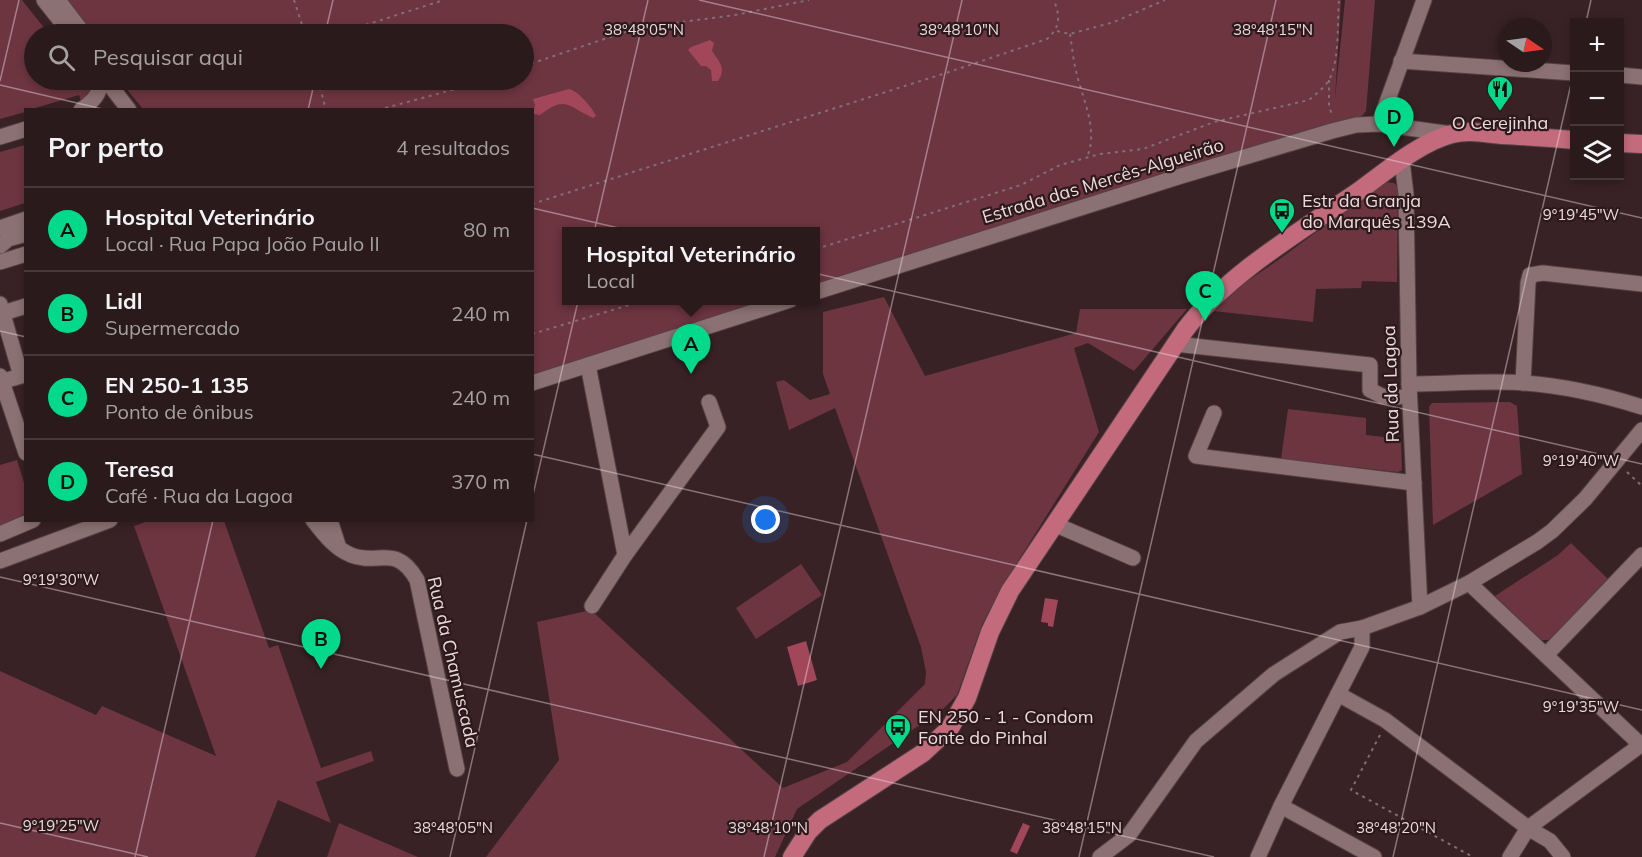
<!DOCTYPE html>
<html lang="pt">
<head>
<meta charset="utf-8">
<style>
  :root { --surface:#2a1a1c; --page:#362729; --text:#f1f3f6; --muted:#a5a1a3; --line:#46383b; --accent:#02d98b }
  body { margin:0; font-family:Mulish,sans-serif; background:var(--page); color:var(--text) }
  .controls { position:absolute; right:18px; top:18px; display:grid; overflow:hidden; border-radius:0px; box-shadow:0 3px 9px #0003 }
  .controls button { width:54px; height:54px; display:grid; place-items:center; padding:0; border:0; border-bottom:2px solid var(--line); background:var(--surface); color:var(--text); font:30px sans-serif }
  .compass { position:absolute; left:1498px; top:18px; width:54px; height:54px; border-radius:50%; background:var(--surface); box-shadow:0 3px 9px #0003; rotate:103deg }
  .you { position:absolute; left:766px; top:520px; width:21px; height:21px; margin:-15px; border:4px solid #fff; border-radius:50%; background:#1a73e8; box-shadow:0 0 0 9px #1a73e833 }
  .badge { display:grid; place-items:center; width:39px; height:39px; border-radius:50%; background:var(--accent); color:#111; font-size:20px; font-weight:700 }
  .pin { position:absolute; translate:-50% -50px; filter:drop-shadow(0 2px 3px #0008) }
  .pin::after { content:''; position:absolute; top:32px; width:21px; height:18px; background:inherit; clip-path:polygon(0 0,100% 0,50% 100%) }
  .popup { position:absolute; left:562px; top:227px; width:258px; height:78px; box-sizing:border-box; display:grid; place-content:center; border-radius:0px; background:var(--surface); filter:drop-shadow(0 2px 4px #0005); font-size:20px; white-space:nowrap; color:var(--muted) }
  .popup b { font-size:22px; color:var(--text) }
  .popup::after { content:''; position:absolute; left:50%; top:100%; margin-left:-12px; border:12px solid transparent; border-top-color:var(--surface) }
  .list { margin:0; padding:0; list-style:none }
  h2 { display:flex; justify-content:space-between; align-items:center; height:78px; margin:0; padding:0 24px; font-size:26px }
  h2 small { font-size:20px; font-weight:400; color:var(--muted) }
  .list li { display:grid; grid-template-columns:39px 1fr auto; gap:18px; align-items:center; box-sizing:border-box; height:84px; padding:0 24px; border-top:2px solid var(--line) }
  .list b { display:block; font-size:22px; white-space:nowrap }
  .list p { margin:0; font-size:20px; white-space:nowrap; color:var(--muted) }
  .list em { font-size:20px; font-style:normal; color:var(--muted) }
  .icon { flex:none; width:33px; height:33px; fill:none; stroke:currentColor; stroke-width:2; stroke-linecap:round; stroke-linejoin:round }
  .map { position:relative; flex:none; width:1642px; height:857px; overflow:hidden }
  .search { position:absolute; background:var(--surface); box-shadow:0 3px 9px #0003; left:24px; top:24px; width:510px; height:66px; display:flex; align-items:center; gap:15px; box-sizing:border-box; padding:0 21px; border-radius:33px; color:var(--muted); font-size:22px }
  .panel { position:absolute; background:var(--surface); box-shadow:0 3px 9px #0003; left:24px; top:108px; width:510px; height:414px; border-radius:0px }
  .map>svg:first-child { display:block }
</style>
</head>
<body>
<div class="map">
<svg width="1642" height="857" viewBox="0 0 1642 857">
  <rect width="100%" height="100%" fill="#382226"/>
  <g fill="#6d3540">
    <path d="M0,0H22L49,34H34V80H84L90,89L86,98L81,101L79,95L32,109L26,110L25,112L0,119Z"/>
    <path d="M62,0H1341L1335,98L1345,0H1375L1366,111L1362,116L816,288V232H566V300L774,301L533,374L532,110L143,109L119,80H524V34H86Z"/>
    <path d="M25,145V203L0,211V152Z"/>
    <path d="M1384,182L1394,183L1398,187L1397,282L1362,281L1361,288L1316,289L1313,322L1213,311L1227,295L1281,258Z"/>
    <path d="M884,297L925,376L1076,333L1080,309H1187L1134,371L1088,343L1074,348L1099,432L1005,582L982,625L957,695L943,709L797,809L775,857H486L559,760L537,622L591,610L783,788L847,762L925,684L926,672L921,647L835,408L789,430L776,382L784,380L810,400L830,394L823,374V312Z"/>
    <path d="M1510,402L1517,406L1522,474L1433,525L1429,407L1432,403Z"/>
    <path d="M1288,409L1366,418V435L1401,439L1402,470L1398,472L1281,459Z"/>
    <path d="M17,460L25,486V513L13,522L0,526V465Z"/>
    <path d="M148,521H224L269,648L278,645L321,768L371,751L374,761L316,782L331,823L278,800L255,857H0V671L96,715L102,706L216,756L134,526Z"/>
    <path d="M1571,543L1609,580L1553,638L1548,640H1541L1495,596L1558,555Z"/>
    <path d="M801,564L822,595L756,639L736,608Z"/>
    <path d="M339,823L418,857H327Z"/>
  </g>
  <g fill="#a2465a">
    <path d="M710,40L714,43L712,51C719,61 727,69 718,81H712L711,70L706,66H701L688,50L691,47Z"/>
    <path d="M569,89C578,91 592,107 596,116L593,118C567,106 566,95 540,115L533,114L535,105L533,99Z"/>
    <path d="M1045,598L1058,600L1053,627L1048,626V623L1041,622Z"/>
    <path d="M806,641L817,680L798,686L787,647Z"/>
    <path d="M1023,823L1030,826L1017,854L1010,851Z"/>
  </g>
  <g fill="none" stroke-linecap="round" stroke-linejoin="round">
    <g stroke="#534144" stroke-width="17">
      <g id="minor">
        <path d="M44,0L71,34"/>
        <path d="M58,0L84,34"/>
        <path d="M1401,61L1574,73"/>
        <path d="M1620,75L1642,77"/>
        <path d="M106,80L129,110"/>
        <path d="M81,110C93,101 100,95 101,80"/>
        <path d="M1379,124L1424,0"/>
        <path d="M0,137L26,129"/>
        <path d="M1402,161L1406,194L1409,384L1420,607"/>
        <path d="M0,228L26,219"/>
        <path d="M0,246L8,239L23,235L26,231"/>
        <path d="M0,262L26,254"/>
        <path d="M816,292L1178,177L1332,131L1356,125L1379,124L1452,134"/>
        <path d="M0,304L21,376L0,382"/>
        <path d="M3,313L26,306"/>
        <path d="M1175,344L1370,365V390L1382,396L1399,397"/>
        <path d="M588,365L625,555L592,606"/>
        <path d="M0,376L26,453"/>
        <path d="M532,383L790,300"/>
        <path d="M1523,383L1528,283L1530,275L1543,273L1642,284"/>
        <path d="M1409,384C1447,384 1487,380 1525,383C1565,386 1604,395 1642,407"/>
        <path d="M1214,413L1196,456L1414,483"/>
        <path d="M313,520C324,534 334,548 351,555C378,566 396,543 417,580L457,769"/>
        <path d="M330,520L339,548"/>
        <path d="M1054,524L1133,558"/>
        <path d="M0,534L33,520"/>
        <path d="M625,555L718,427L709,402"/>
        <path d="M0,561L110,520"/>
        <path d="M1469,583L1641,745"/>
        <path d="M1546,655L1642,555"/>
        <path d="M1338,694L1385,720L1528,828L1550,841L1563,857"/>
        <path d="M1281,806L1374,857"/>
        <path d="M1100,857L1129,835L1196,741L1274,674L1340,632L1362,628L1420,607L1469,583L1537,542L1552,531L1585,499L1642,430"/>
        <path d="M1258,857L1281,806L1362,647V628"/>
        <path d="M1510,857L1528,828L1642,744"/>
      </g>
    </g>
    <g stroke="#534144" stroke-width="20">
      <g id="major">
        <path d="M1620,143L1642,144"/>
        <path d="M792,857L808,832L820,820L923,753L950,728L967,698L990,632L1010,591L1185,330C1227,274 1301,231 1359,191C1385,172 1420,142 1452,134C1467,130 1486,133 1502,135C1526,136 1550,138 1574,140"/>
      </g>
    </g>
    <g stroke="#826f72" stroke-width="2" stroke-dasharray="3 4.5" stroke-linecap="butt">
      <path d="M294,0L305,34"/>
      <path d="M1057,31L1070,34L1114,22L1165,0"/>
      <path d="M337,34L444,0"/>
      <path d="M1070,34C1072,46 1073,59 1076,71C1082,98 1099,130 1087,157"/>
      <path d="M524,66L637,28L735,15L809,0"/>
      <path d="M318,80L326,110"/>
      <path d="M1329,80V106L1332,115"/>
      <path d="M378,110L489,80"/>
      <path d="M532,204L949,72L1047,39C1061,26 1060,17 1054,0"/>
      <path d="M816,249L1021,185L1060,165L1100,154L1143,149L1214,122L1309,100C1316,94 1324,88 1329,80C1340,59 1337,24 1339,0"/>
      <path d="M532,334L646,300"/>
      <path d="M1627,472L1642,486"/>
      <path d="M1380,735L1351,790L1473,857"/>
    </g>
    <use href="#minor" stroke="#8b7174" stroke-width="15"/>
    <use href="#major" stroke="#c36b7d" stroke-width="18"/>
  </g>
  <path fill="none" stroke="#eadbdc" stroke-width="1.5" stroke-opacity="0.45" d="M699,0L1642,218M1586,22L1591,0M325,34L333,0M0,81L19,0M0,85L107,110M308,110L315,80M532,208L1642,464M0,331L26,337M532,454L1642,710M532,499L648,0M0,577L1214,857M0,823L148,857M135,857L213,520M450,857L527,520M764,857L962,0M1079,857L1276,0M1393,857L1574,71"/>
  <defs>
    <g id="restaurant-pin" transform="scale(1.35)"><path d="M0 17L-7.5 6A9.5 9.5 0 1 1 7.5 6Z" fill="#02d98b" stroke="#2d191c"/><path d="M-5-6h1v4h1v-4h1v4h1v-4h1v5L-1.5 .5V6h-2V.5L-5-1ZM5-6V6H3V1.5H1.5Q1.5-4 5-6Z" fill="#111"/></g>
    <g id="bus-pin" transform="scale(1.35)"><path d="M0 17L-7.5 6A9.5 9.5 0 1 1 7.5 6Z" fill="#02d98b" stroke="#2d191c"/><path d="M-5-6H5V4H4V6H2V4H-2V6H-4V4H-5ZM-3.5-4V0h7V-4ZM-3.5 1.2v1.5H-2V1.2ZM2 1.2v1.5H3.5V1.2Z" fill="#111"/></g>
  </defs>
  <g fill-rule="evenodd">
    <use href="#restaurant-pin" x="1500" y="89"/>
    <use href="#bus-pin" x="1282" y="211"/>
    <use href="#bus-pin" x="898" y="727"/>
  </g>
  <g text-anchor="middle" stroke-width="4.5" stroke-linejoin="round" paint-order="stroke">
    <g font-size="18" fill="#eadbdc" stroke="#2d191c" text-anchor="start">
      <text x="1500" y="129" text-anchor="middle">O Cerejinha</text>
      <text x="1302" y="207">Estr da Granja<tspan x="1302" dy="21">do Marquês 139A</tspan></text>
      <text x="918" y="723">EN 250 - 1 - Condom<tspan x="918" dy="21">Fonte do Pinhal</tspan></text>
    </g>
    <g font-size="18" fill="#eadbdc" stroke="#2d191c">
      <text transform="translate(1103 181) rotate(-17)" y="6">Estrada das Mercês-Algueirão</text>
      <text transform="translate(1391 384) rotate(-92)" y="6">Rua da Lagoa</text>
      <text transform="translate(453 662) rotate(77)" y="6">Rua da Chamuscada</text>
    </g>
  </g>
  <g font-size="15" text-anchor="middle" fill="#eadbdc" stroke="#2d191c" stroke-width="4.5" stroke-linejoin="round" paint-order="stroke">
    <text x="644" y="35">38°48'05"N</text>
    <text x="959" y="35">38°48'10"N</text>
    <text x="1273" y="35">38°48'15"N</text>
    <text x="1581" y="220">9°19'45"W</text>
    <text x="1581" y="466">9°19'40"W</text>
    <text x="61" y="585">9°19'30"W</text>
    <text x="1581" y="712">9°19'35"W</text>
    <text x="61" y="831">9°19'25"W</text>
    <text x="453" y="833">38°48'05"N</text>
    <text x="768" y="833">38°48'10"N</text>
    <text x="1082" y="833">38°48'15"N</text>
    <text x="1396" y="833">38°48'20"N</text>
  </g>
</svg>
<div class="controls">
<button>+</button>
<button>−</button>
<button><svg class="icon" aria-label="layers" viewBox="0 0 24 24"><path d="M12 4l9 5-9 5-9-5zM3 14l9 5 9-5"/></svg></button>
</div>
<svg class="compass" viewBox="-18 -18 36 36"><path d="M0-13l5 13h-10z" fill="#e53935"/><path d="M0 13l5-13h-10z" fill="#a5a1a3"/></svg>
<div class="you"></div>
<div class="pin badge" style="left:691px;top:374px">A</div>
<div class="popup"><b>Hospital Veterinário</b>Local</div>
<div class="pin badge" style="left:321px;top:669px">B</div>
<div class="pin badge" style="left:1205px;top:321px">C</div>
<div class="pin badge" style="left:1394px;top:147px">D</div>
<div class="search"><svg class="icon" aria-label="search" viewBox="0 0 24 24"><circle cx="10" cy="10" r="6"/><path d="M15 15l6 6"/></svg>Pesquisar aqui</div>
<section class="panel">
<h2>Por perto<small>4 resultados</small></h2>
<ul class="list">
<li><span class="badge">A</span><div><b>Hospital Veterinário</b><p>Local · Rua Papa João Paulo II</p></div><em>80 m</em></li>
<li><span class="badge">B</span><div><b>Lidl</b><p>Supermercado</p></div><em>240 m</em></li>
<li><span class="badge">C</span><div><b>EN 250-1 135</b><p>Ponto de ônibus</p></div><em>240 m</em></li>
<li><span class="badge">D</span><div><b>Teresa</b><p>Café · Rua da Lagoa</p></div><em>370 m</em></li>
</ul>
</section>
</div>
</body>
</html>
